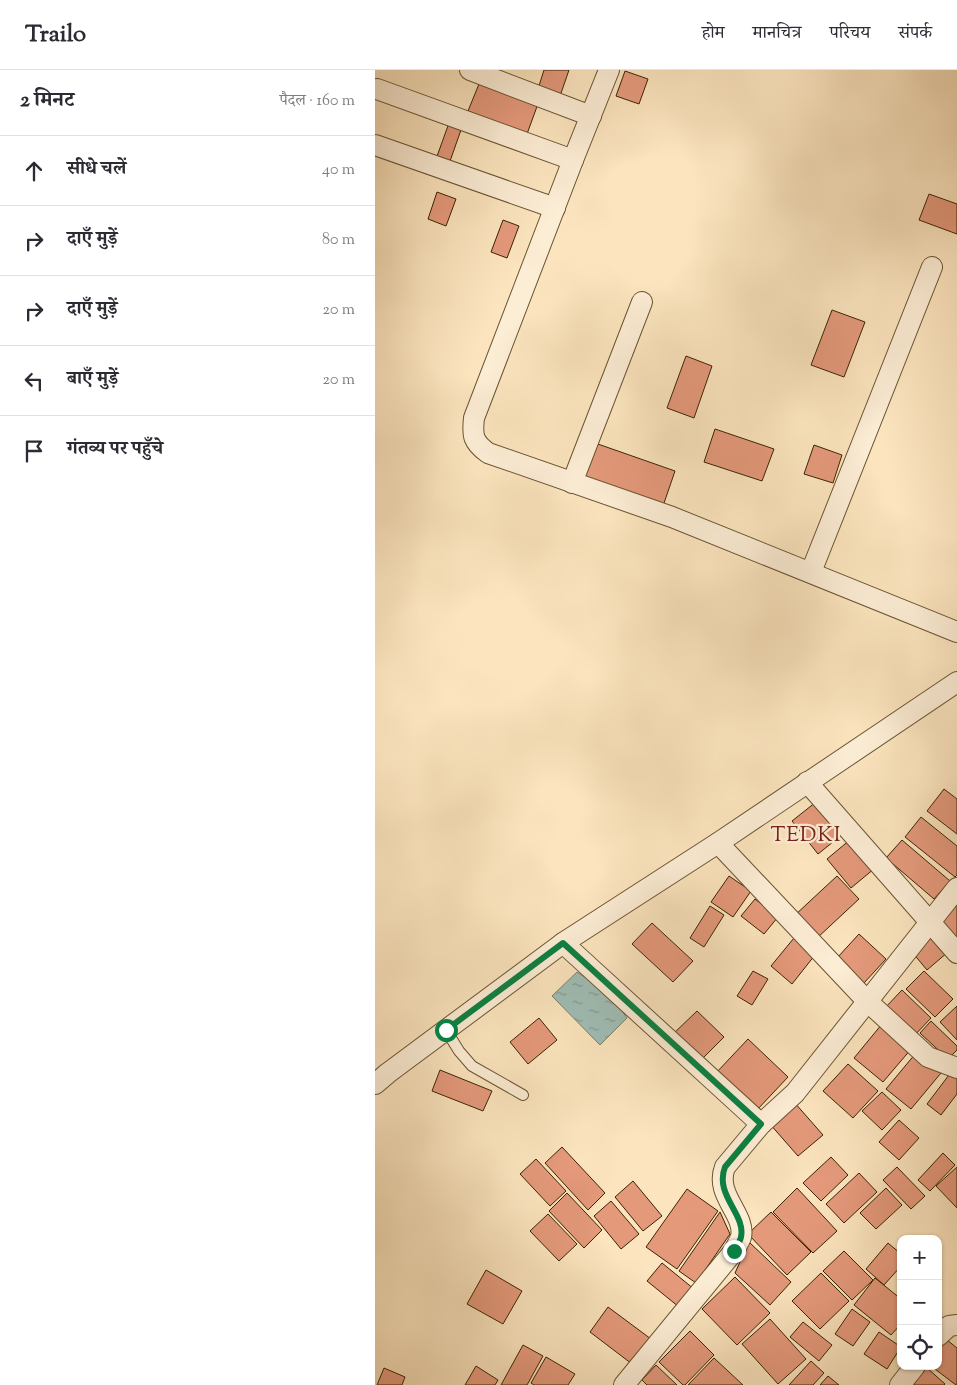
<!DOCTYPE html>
<html lang="hi">
<head>
<meta charset="utf-8">
<style>
  :root { --surface:#fff; --page:#f7f7f7; --text:#2b2b33; --muted:#7c7c81; --line:#e1e1e2 }
  body { margin:0; font-family:"Sorts Mill Goudy","Noto Serif Devanagari",serif; background:var(--page); color:var(--text) }
  .controls { position:absolute; right:15px; bottom:15px; display:grid; overflow:hidden; border-radius:10px; box-shadow:0 1px 4px #0004 }
  .controls button { width:45px; height:45px; display:grid; place-items:center; padding:0; border:0; border-bottom:1px solid var(--line); background:var(--surface); color:var(--text); font:25px sans-serif }
  .stop { position:absolute; width:15px; height:15px; margin:-11px; border:4px solid #0b8043; border-radius:50%; background:#fff }
  .stop.end { background:#0b8043; border-color:#fff; box-shadow:0 1px 5px #0008 }
  .list { margin:0; padding:0; list-style:none }
  h2 { display:flex; justify-content:space-between; align-items:center; height:65px; margin:0; padding:0 20px; font-size:21px }
  h2 small { font-size:16px; font-weight:400; color:var(--muted) }
  .list li { display:grid; grid-template-columns:32px 1fr auto; gap:15px; align-items:center; box-sizing:border-box; height:70px; padding:0 20px; border-top:1px solid var(--line) }
  .list b { display:block; font-size:19px; white-space:nowrap }
  .list em { font-size:16px; font-style:normal; color:var(--muted) }
  .icon { flex:none; width:28px; height:28px; fill:none; stroke:currentColor; stroke-width:2; stroke-linecap:round; stroke-linejoin:round }
  .map { position:relative; flex:none; width:582px; height:1315px; overflow:hidden }
  header { display:flex; align-items:center; gap:30px; box-sizing:border-box; height:70px; padding:0 25px; background:var(--surface); border-bottom:1px solid var(--line) }
  header strong { font-size:24px }
  nav { display:flex; gap:28px; margin-inline-start:auto; font-size:18px }
  main { display:flex }
  aside { flex:1; background:var(--surface) }
  .map>svg:first-child { display:block }
</style>
</head>
<body>
<header>
<strong>Trailo</strong>
<nav><a>होम</a><a>मानचित्र</a><a>परिचय</a><a>संपर्क</a></nav>
</header>
<main>
<aside>
<h2>2 मिनट<small>पैदल · 160 m</small></h2>
<ul class="list">
<li><svg class="icon" aria-label="ahead" viewBox="0 0 24 24"><path d="M12 20V5M6 11l6-6 6 6"/></svg><div><b>सीधे चलें</b></div><em>40 m</em></li>
<li><svg class="icon" aria-label="right" viewBox="0 0 24 24"><path d="M7 20v-9h11M14 6l5 5-5 5"/></svg><div><b>दाएँ मुड़ें</b></div><em>80 m</em></li>
<li><svg class="icon" aria-label="right" viewBox="0 0 24 24"><path d="M7 20v-9h11M14 6l5 5-5 5"/></svg><div><b>दाएँ मुड़ें</b></div><em>20 m</em></li>
<li><svg class="icon" aria-label="left" viewBox="0 0 24 24"><path d="M17 20v-9H6M10 6l-5 5 5 5"/></svg><div><b>बाएँ मुड़ें</b></div><em>20 m</em></li>
<li><svg class="icon" aria-label="arrive" viewBox="0 0 24 24"><path d="M6 21V4h12l-3 4 3 4H6"/></svg><div><b>गंतव्य पर पहुँचे</b></div></li>
</ul>
</aside>
<div class="map">
<svg width="582" height="1315" viewBox="0 0 582 1315">
  <defs>
    <pattern id="water-ripples" width="26" height="14" patternUnits="userSpaceOnUse" patternTransform="scale(1.25)"><rect width="26" height="14" fill="#9fbeb6"/><path d="M2 4q2-2 4 0t4 0M15 11q2-2 4 0t4 0" fill="none" stroke="#839a92"/></pattern>
  </defs>
  <rect width="100%" height="100%" fill="#fbe4be"/>
  <filter id="stains"><feTurbulence type="fractalNoise" baseFrequency=".004" numOctaves="4"/><feColorMatrix values="0 0 0 0 .2 0 0 0 0 .09 0 0 0 0 .02 0 0 0 .5 -.17"/></filter>
  <radialGradient id="worn" r=".72"><stop offset=".6" stop-color="#630" stop-opacity="0"/><stop offset="1" stop-color="#630" stop-opacity=".3"/></radialGradient>
  <path fill="url(#water-ripples)" stroke="#77806e" d="M202,902L236,925L252,948L225,975L177,926Z"/>
  <g fill="#e4997b" stroke="#3a2402">
    <path d="M169,0H194L184,29L162,22Z"/>
    <path d="M250,1L273,9L264,34L241,26Z"/>
    <path d="M106,9L164,31L152,64L93,41Z"/>
    <path d="M74,53L87,57L74,94L61,89Z"/>
    <path d="M62,122L81,129L71,156L53,149Z"/>
    <path d="M554,124L582,134V164L544,150Z"/>
    <path d="M128,150L144,156L132,188L116,182Z"/>
    <path d="M457,240L490,252L469,307L436,295Z"/>
    <path d="M311,286L337,296L319,348L292,338Z"/>
    <path d="M340,359L399,379L387,411L329,392Z"/>
    <path d="M220,373L300,401L287,439L207,411Z"/>
    <path d="M439,375L467,385L458,413L429,404Z"/>
    <path d="M569,719L582,729V764L552,741Z"/>
    <path d="M441,732L468,764L443,784L417,751Z"/>
    <path d="M546,747L582,776V805L580,807L530,767Z"/>
    <path d="M476,769L500,798L476,818L452,789Z"/>
    <path d="M527,770L575,811L559,829L511,788Z"/>
    <path d="M354,806L376,821L358,847L336,832Z"/>
    <path d="M462,806L484,829L441,869L419,846Z"/>
    <path d="M380,829L403,847L389,864L366,846Z"/>
    <path d="M582,834V873L563,856Z"/>
    <path d="M335,836L349,845L329,877L315,868Z"/>
    <path d="M277,853L318,891L298,912L257,874Z"/>
    <path d="M484,864L511,889L489,913L462,888Z"/>
    <path d="M558,864L573,882L552,900L537,882Z"/>
    <path d="M419,868L440,885L417,914L396,896Z"/>
    <path d="M378,901L393,909L377,935L362,926Z"/>
    <path d="M549,901L578,929L560,947L531,919Z"/>
    <path d="M527,920L556,948L537,968L508,940Z"/>
    <path d="M582,936V970L565,952Z"/>
    <path d="M322,941L349,967L324,992L297,965Z"/>
    <path d="M164,948L182,970L153,994L135,972Z"/>
    <path d="M556,951L582,976V980L573,989L545,963Z"/>
    <path d="M507,954L537,978L508,1012L479,988Z"/>
    <path d="M373,969L413,1007L381,1041L341,1003Z"/>
    <path d="M541,983L566,1003L536,1039L511,1019Z"/>
    <path d="M473,994L503,1021L478,1048L448,1021Z"/>
    <path d="M65,1000L117,1021L108,1041L57,1021Z"/>
    <path d="M577,1001L582,1005V1024L566,1045L552,1034Z"/>
    <path d="M507,1022L526,1040L507,1060L487,1041Z"/>
    <path d="M419,1032L448,1065L423,1086L394,1053Z"/>
    <path d="M524,1050L544,1068L524,1090L504,1072Z"/>
    <path d="M187,1077L230,1123L213,1140L170,1093Z"/>
    <path d="M568,1083L580,1095L555,1121L543,1110Z"/>
    <path d="M456,1087L473,1105L446,1131L428,1113Z"/>
    <path d="M161,1089L191,1121L175,1136L145,1104Z"/>
    <path d="M522,1097L550,1126L536,1139L508,1110Z"/>
    <path d="M582,1097V1138L561,1116Z"/>
    <path d="M484,1103L502,1122L469,1153L451,1134Z"/>
    <path d="M258,1111L287,1146L268,1161L240,1127Z"/>
    <path d="M422,1118L462,1161L438,1183L398,1142Z"/>
    <path d="M511,1118L527,1135L501,1159L485,1143Z"/>
    <path d="M312,1119L343,1141L302,1199L271,1177Z"/>
    <path d="M192,1123L227,1160L209,1178L174,1141Z"/>
    <path d="M236,1131L264,1164L246,1179L219,1146Z"/>
    <path d="M345,1142L355,1164L321,1213L304,1201Z"/>
    <path d="M396,1142L436,1182L412,1205L373,1164Z"/>
    <path d="M173,1144L202,1174L184,1191L155,1161Z"/>
    <path d="M374,1172L416,1212L395,1235L360,1203Z"/>
    <path d="M513,1173L526,1184V1196L509,1215L491,1199Z"/>
    <path d="M469,1181L498,1210L477,1230L448,1201Z"/>
    <path d="M287,1193L319,1219L304,1237L272,1211Z"/>
    <path d="M111,1200L147,1221L128,1254L92,1234Z"/>
    <path d="M446,1203L474,1231L445,1259L417,1231Z"/>
    <path d="M360,1207L395,1243L362,1275L327,1239Z"/>
    <path d="M500,1208L526,1229V1254L516,1265L479,1235Z"/>
    <path d="M233,1237L276,1269L257,1294L215,1262Z"/>
    <path d="M477,1239L495,1252L478,1276L460,1264Z"/>
    <path d="M395,1249L431,1289L403,1314L367,1274Z"/>
    <path d="M428,1252L457,1275L444,1291L415,1267Z"/>
    <path d="M315,1261L339,1285L310,1315H308L284,1292Z"/>
    <path d="M504,1262L526,1277L512,1299L489,1284Z"/>
    <path d="M572,1270L582,1278V1313L581,1315L556,1296H563V1281Z"/>
    <path d="M148,1275L168,1286L152,1315H126Z"/>
    <path d="M171,1287L200,1304L193,1315H159L156,1313Z"/>
    <path d="M339,1288L368,1315H313Z"/>
    <path d="M436,1291L449,1303L438,1315H414Z"/>
    <path d="M281,1295L302,1315H272L267,1310Z"/>
    <path d="M101,1296L123,1310L120,1315H90Z"/>
    <path d="M551,1297L570,1314L569,1315H534Z"/>
    <path d="M9,1298L30,1307L27,1315H2Z"/>
    <path d="M453,1306L464,1315H445Z"/>
  </g>
  <g fill="none" stroke-linecap="round" stroke-linejoin="round">
    <g stroke="#6a5431" stroke-width="12">
      <path id="lane" d="M71,960L84,981L97,996L148,1025"/>
    </g>
    <g stroke="#6a5431" stroke-width="22">
      <g id="street">
        <path d="M95,0L216,46"/>
        <path d="M234,0L198,90L99,348C97,366 98,372 113,383L297,447L582,562"/>
        <path d="M2,19L198,90"/>
        <path d="M0,75L180,138"/>
        <path d="M197,413L267,232"/>
        <path d="M436,502L557,197"/>
        <path d="M432,712L582,883"/>
        <path d="M343,773L492,931L553,987L582,998"/>
        <path d="M188,873L386,1054"/>
        <path d="M0,1014L13,1003L188,873L343,773L582,612"/>
        <path d="M563,1266L574,1256L582,1255"/>
        <path d="M249,1315L359,1181C361,1177 364,1172 366,1167C371,1144 339,1125 350,1097L386,1054L420,1023L582,818"/>
        <path d="M525,1315L540,1296"/>
      </g>
    </g>
    <use href="#lane" stroke="#fcedd5" stroke-width="10"/>
    <use href="#street" stroke="#fcedd5" stroke-width="20"/>
  </g>
  <g fill="none" stroke-linecap="round" stroke-linejoin="round">
    <path stroke="#0b8043" stroke-width="6" d="M71,960L188,873L386,1054L350,1097C339,1125 371,1144 366,1167C365,1172 361,1177 359,1181"/>
  </g>
  <g text-anchor="middle" stroke-width="4.5" stroke-linejoin="round" paint-order="stroke">
    <g font-size="21" letter-spacing="1" fill="#7a1f14" stroke="#fcedd5">
      <text x="431" y="771">TEDKI</text>
    </g>
  </g>
  <rect width="100%" height="100%" filter="url(#stains)"/>
  <rect width="100%" height="100%" fill="url(#worn)"/>
</svg>
<div class="controls">
<button>+</button>
<button>−</button>
<button><svg class="icon" aria-label="locate" viewBox="0 0 24 24"><circle cx="12" cy="12" r="6"/><path d="M12 2v4M12 18v4M2 12h4M18 12h4"/></svg></button>
</div>
<div class="stop" style="left:71px;top:960px"></div>
<div class="stop end" style="left:359px;top:1181px"></div>
</div>
</main>
</body>
</html>
